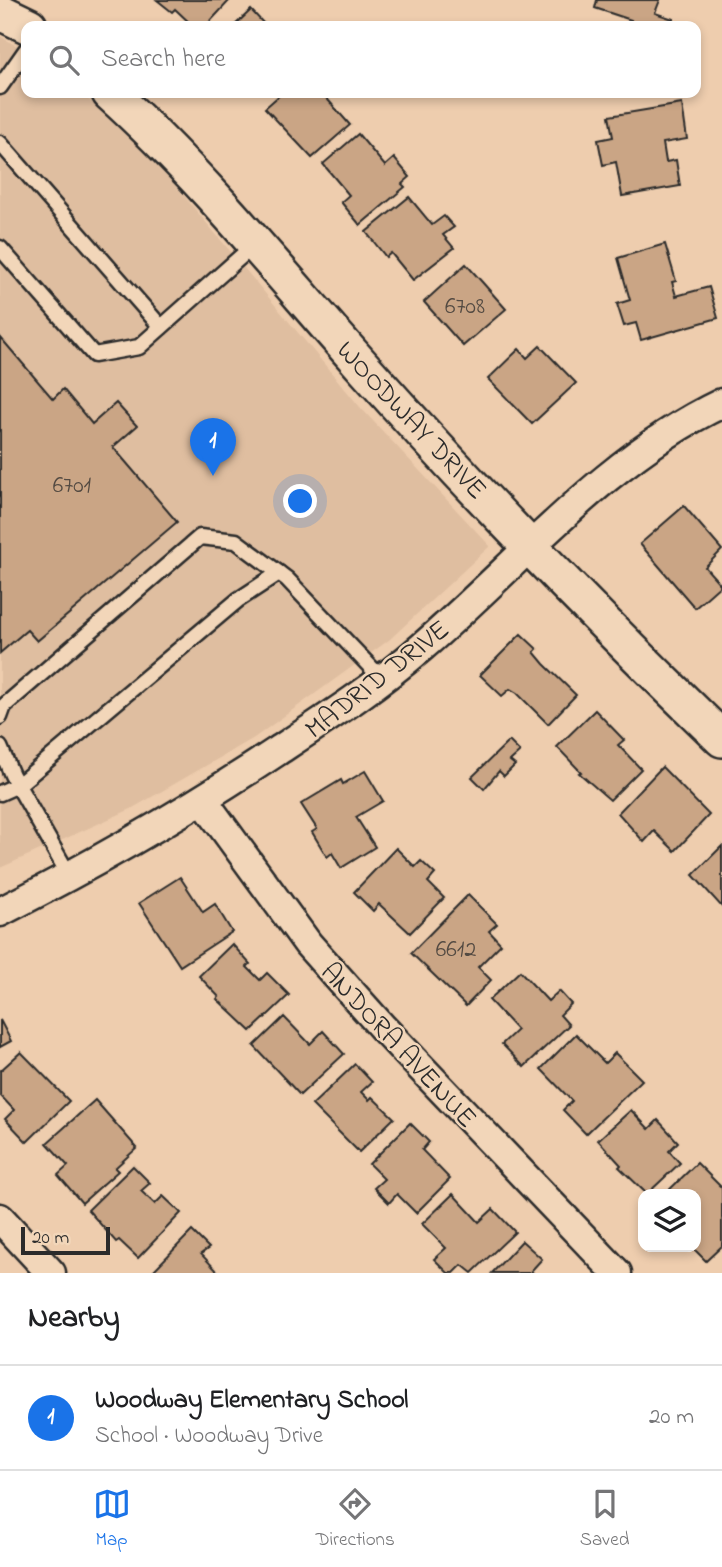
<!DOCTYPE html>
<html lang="en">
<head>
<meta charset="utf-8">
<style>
  :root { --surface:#fff; --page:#f6f6f6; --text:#202124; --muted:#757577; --line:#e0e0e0; --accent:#1a73e8 }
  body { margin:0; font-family:"Indie Flower",sans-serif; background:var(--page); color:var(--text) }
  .controls { position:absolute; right:21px; bottom:21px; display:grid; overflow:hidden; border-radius:14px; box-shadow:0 4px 10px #0003 }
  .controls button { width:63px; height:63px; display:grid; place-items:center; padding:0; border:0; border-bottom:2px solid var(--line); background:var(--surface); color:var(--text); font:35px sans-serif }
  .scale { position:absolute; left:21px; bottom:18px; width:89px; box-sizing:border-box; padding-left:7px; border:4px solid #2b2b2b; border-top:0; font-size:19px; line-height:24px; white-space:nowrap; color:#2b2b2b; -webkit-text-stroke:5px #f2d6b9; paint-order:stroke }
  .you { position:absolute; left:301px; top:502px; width:24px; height:24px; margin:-18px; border:5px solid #fff; border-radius:50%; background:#1a73e8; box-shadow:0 0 0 10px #1a73e833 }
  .badge { display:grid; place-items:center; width:46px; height:46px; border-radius:50%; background:var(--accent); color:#fff; font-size:23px; font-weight:700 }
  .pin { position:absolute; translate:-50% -58px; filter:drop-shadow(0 2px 4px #0008) }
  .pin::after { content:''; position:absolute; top:37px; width:24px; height:21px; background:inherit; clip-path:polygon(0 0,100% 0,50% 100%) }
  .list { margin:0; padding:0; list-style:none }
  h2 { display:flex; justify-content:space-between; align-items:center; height:91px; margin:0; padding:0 28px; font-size:30px }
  h2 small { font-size:23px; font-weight:400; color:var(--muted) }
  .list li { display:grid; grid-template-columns:46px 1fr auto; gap:21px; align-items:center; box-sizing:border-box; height:105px; padding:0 28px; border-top:2px solid var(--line) }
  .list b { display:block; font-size:26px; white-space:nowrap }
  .list p { margin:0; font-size:23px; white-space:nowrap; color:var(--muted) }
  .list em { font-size:23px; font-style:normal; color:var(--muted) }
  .icon { flex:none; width:38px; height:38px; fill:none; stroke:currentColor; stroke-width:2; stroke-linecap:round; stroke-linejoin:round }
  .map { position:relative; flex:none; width:722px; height:1273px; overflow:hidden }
  .search { position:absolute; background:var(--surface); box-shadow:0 4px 10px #0003; left:21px; right:21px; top:21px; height:77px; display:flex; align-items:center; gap:18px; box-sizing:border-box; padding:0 24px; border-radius:14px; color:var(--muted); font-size:26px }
  .sheet { height:196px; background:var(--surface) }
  nav { display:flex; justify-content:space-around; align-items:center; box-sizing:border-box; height:98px; border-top:2px solid var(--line); background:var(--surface); font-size:19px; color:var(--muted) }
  nav a { display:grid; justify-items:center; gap:4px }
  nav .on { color:var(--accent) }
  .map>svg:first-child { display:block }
</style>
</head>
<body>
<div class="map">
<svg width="722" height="1273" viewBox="0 0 722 1273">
  <rect width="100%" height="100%" fill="#eecdae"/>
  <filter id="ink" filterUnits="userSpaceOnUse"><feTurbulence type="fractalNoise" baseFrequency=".0143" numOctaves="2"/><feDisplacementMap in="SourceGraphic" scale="14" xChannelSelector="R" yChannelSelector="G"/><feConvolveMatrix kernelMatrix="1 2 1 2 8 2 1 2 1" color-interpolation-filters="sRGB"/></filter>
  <g filter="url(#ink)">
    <path fill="#dfbea0" d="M0,36L26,52V93H81L144,148L360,407L490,546L389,640L254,738L131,809L0,868Z"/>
    <g fill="#caa585" stroke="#2b2b2b" stroke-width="2">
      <path d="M157,0H230L206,26H193L175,9L172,12Z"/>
      <path d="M597,0H660L655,13L673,19L671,26H629L631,20L595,8Z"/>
      <path d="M251,10L266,26H234Z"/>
      <path d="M282,93H322L350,125L312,158L265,108Z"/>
      <path d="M682,104L687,139L663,143L666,162L676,160L680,186L622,196L616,162L603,165L598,140L613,137L609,116Z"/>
      <path d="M358,134L385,166L394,158L410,177L402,184L405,187L360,225L341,202L349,195L323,164Z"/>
      <path d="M409,197L432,225L444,216L454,227L443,235L454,248L413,280L391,253L386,257L366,232Z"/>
      <path d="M665,244L676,281L672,282L676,296L709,287L718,318L641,340L636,323L624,326L617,304L630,300L618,258Z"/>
      <path d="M466,264L506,309L463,346L424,302Z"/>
      <path d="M0,337L53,399L63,389L92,424L116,403L137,426L113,447L177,522L37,641L27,630L0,653Z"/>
      <path d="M540,346L576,383L532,424L488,379L519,349L527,358Z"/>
      <path d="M684,506L722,550L705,567L721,585L695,608L640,544Z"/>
      <path d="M521,634L537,649L534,652L544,664L576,695L548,724L517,693L510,689L502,696L480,675Z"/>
      <path d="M595,710L624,740L618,745L641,769L610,800L579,773L581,772L557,747Z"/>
      <path d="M509,741L520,752L510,761L515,765L504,776L499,771L484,789L472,777Z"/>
      <path d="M662,767L709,815L675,851L654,831L644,842L618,813Z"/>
      <path d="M365,771L383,801L356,817L375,847L341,868L332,853L327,857L312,832L317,829L301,804L341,780L343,784Z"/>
      <path d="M722,846V907L693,875Z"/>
      <path d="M396,848L415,867L421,861L435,874L428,882L444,898L410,933L379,904L373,911L354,892Z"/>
      <path d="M180,877L203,912L215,904L232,932L180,966L139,903Z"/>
      <path d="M468,895L497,924L489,931L501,944L478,967L491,980L466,1006L411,953Z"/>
      <path d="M232,944L250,964L247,967L260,980L267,973L289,995L251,1031L217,999L219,997L199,976Z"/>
      <path d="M520,971L548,1001L559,991L571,1004L560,1015L569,1025L524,1067L502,1044L517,1030L489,1000Z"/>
      <path d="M284,1017L310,1044L323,1031L344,1054L300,1095L254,1046Z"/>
      <path d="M0,1020L11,1041L0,1047Z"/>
      <path d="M576,1034L605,1063L615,1053L642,1080L586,1134L563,1110L572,1101L541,1069Z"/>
      <path d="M21,1052L69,1101L27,1142L5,1119L14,1110L0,1095V1071Z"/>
      <path d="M355,1064L372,1082L361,1092L369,1100L372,1097L394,1118L359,1152L312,1105Z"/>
      <path d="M95,1100L137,1148L115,1168L118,1171L82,1203L58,1175L68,1166L47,1143Z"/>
      <path d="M631,1110L649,1129L658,1120L678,1142L669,1151L680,1163L647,1194L619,1167L621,1165L598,1140Z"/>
      <path d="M410,1123L429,1142L422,1150L450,1179L416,1213L397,1194L389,1203L374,1188L384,1179L369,1164Z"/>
      <path d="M697,1163L722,1188V1246L706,1261L692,1247H696V1194H665Z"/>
      <path d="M133,1166L150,1183L141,1191L155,1204L163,1196L181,1213L138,1258L119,1240L116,1242L88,1210Z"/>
      <path d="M453,1194L479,1222L493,1209L515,1232L472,1273L462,1265L454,1273H448L434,1259L446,1248L422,1224Z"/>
      <path d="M192,1231L209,1248L201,1254L219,1273H151Z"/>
      <path d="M522,1241L542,1259L531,1271L533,1273H492Z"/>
    </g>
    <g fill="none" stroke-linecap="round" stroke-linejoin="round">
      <g stroke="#2b2b2b" stroke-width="19">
        <g id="service">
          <path d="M0,87L26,50"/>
          <path d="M0,143L161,327"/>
          <path d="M0,248L94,355L139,347L255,244"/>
          <path d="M0,717L4,706L200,537L236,541L287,579L381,678"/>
          <path d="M0,747L12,775L70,877"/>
          <path d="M0,793L18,785L238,600L279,573"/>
        </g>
      </g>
      <g stroke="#2b2b2b" stroke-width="33">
        <g id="minor">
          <path d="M203,800L308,944L383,1028L617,1273"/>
          <path d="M0,912C95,864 187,811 276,752C326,719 377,686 422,647C518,564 606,458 722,403"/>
          <path d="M0,1218L51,1273"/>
        </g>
      </g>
      <g stroke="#2b2b2b" stroke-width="40">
        <g id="tertiary">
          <path d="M0,12L29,26"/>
          <path d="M110,93C203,177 282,276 365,369C479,497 599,620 722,739"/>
        </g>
      </g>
      <use href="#service" stroke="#f2d6b9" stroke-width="14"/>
      <use href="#minor" stroke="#f2d6b9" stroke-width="28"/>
      <use href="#tertiary" stroke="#f2d6b9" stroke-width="35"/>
    </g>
  </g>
  <g text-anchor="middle" stroke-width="5" stroke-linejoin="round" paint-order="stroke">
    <g font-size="24" fill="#534a42">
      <text x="465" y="313">6708</text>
      <text x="72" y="492">6701</text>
      <text x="456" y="956">6612</text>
    </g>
    <g font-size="28" fill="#2b2b2b" stroke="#f2d6b9">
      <text transform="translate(413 419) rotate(47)" y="10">WOODWAY DRIVE</text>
      <text transform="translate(376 678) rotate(-38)" y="10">MADRID DRIVE</text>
      <text transform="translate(400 1044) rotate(47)" y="10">ANDORA AVENUE</text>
    </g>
  </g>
</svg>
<div class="controls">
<button><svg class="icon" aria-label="layers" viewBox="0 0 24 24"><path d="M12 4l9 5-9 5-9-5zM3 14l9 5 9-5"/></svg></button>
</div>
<div class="scale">20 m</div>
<div class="you"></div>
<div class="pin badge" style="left:213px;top:476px">1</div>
<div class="search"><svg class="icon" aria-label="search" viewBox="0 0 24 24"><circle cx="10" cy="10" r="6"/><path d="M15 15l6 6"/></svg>Search here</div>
</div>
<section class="sheet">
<h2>Nearby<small></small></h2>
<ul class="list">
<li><span class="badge">1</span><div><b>Woodway Elementary School</b><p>School · Woodway Drive</p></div><em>20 m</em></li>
</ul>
</section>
<nav>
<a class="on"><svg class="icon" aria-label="map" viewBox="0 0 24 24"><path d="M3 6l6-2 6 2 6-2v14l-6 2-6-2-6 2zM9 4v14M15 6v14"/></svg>Map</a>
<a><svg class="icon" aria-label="directions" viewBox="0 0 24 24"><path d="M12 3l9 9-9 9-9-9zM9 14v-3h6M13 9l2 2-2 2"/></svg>Directions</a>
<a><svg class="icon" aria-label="saved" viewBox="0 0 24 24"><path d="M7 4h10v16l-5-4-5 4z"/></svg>Saved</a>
</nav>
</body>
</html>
